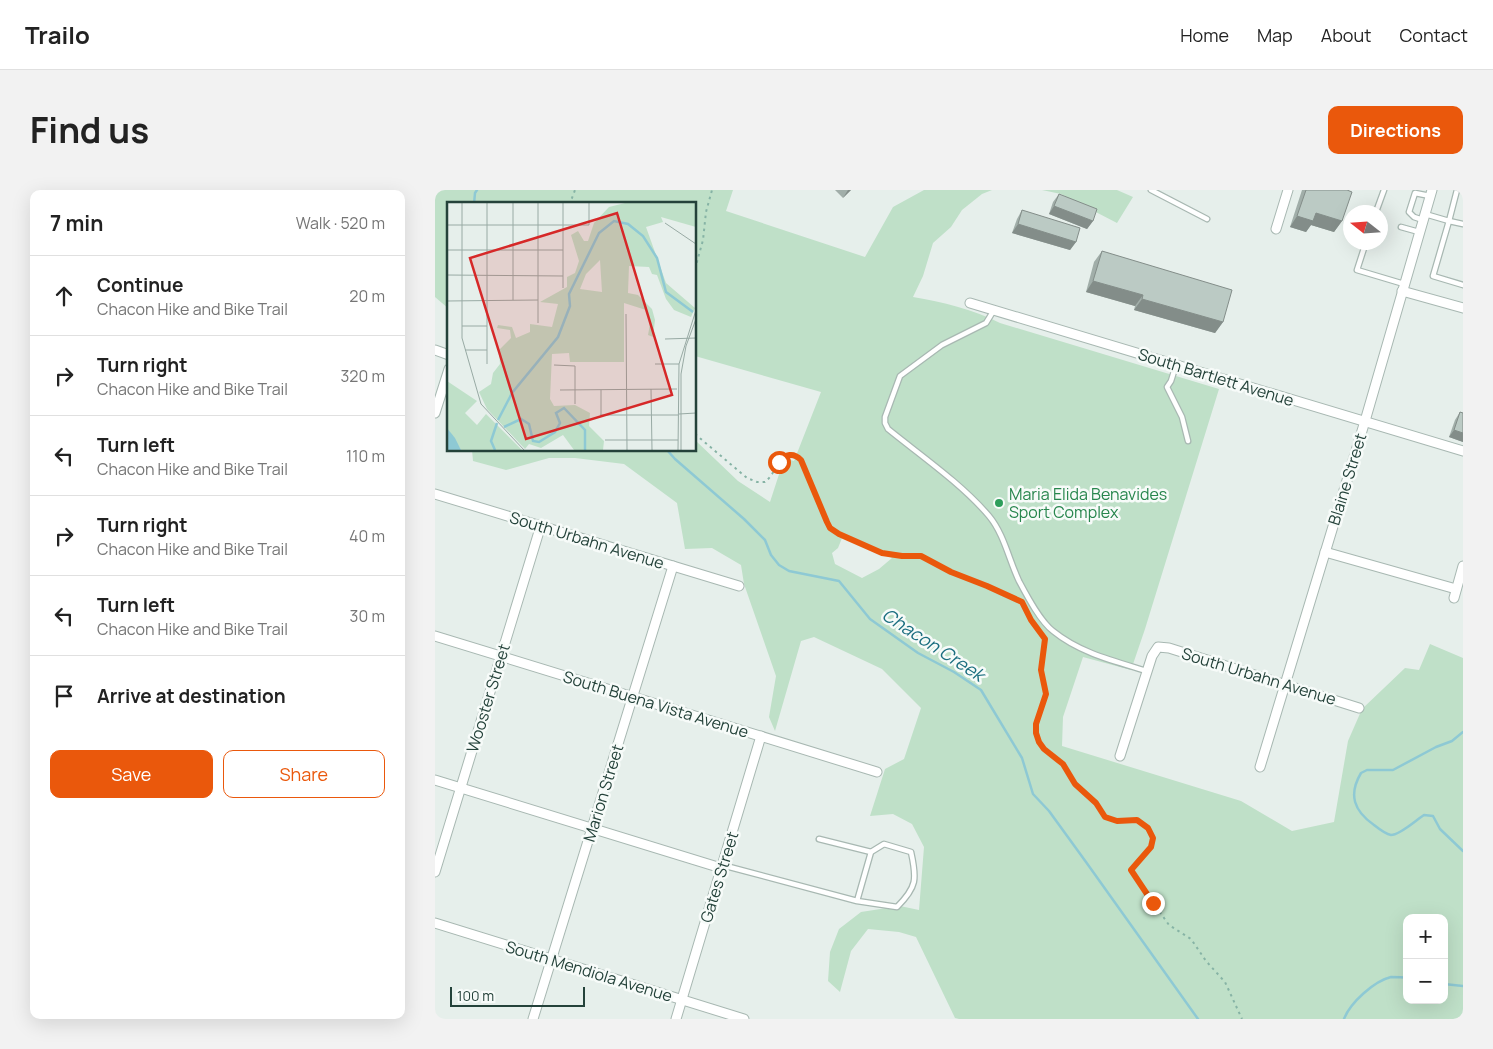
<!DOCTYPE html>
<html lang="en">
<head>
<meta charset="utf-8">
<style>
  :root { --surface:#fff; --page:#f2f2f2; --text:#222; --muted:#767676; --line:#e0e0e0; --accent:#ea580c }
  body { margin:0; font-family:Manrope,sans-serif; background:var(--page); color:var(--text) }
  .controls { position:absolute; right:15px; bottom:15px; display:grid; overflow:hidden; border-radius:10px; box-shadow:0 5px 20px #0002 }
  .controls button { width:45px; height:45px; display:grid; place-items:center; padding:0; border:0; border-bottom:1px solid var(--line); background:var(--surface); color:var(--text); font:25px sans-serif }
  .compass { position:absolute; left:908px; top:15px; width:45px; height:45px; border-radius:50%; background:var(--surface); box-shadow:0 5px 20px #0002; rotate:287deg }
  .scale { position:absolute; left:15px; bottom:12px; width:135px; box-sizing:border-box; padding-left:5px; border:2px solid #24423a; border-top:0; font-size:14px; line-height:18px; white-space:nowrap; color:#24423a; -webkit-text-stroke:4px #f7fbf9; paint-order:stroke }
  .stop { position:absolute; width:15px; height:15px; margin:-11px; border:4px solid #ea580c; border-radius:50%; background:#fff }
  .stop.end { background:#ea580c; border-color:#fff; box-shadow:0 1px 5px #0008 }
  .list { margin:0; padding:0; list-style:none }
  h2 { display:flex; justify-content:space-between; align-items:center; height:65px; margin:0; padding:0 20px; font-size:21px }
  h2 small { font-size:16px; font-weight:400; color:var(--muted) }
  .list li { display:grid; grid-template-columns:32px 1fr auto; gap:15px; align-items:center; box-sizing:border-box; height:80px; padding:0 20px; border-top:1px solid var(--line) }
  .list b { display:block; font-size:19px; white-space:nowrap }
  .list p { margin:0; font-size:16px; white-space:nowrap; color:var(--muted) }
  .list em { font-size:16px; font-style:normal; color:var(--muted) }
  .actions { display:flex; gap:10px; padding:15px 20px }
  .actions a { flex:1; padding:11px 0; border:1px solid var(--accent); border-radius:10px; text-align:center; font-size:18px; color:var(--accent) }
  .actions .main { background:var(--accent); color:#fff }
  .icon { flex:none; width:28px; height:28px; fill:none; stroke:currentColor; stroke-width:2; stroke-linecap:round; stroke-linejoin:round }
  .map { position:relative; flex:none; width:1028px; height:829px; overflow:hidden; border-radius:10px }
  header { display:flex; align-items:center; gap:30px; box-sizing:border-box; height:70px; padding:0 25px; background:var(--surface); border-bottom:1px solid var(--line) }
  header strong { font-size:24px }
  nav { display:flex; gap:28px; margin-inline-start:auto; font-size:18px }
  .intro { display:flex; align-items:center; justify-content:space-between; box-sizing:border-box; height:120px; padding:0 30px }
  h1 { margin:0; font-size:35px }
  .button { padding:12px 22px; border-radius:10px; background:var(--accent); color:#fff; font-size:18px; font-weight:700 }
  main { display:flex; gap:30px; padding:0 30px }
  aside { flex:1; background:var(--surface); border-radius:10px; box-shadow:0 5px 20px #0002 }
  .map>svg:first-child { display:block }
</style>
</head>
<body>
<header>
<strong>Trailo</strong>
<nav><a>Home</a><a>Map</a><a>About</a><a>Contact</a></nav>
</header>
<div class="intro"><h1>Find us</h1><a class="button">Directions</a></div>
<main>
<aside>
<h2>7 min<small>Walk · 520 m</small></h2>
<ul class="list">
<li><svg class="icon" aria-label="ahead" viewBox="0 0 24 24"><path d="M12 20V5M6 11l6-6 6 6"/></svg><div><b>Continue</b><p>Chacon Hike and Bike Trail</p></div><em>20 m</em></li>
<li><svg class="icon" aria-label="right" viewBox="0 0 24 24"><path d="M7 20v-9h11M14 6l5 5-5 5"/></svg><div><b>Turn right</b><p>Chacon Hike and Bike Trail</p></div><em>320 m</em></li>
<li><svg class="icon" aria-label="left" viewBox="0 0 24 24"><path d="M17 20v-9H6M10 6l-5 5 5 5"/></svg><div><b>Turn left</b><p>Chacon Hike and Bike Trail</p></div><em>110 m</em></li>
<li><svg class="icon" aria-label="right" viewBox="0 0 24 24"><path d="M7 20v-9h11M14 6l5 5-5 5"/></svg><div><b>Turn right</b><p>Chacon Hike and Bike Trail</p></div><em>40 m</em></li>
<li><svg class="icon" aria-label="left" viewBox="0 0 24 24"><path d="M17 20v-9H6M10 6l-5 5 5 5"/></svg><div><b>Turn left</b><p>Chacon Hike and Bike Trail</p></div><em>30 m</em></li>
<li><svg class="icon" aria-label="arrive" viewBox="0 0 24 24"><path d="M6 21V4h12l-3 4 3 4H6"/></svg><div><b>Arrive at destination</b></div></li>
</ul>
<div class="actions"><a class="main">Save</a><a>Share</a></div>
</aside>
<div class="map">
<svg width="1028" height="829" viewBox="0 0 1028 829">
  <rect width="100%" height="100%" fill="#e6efeb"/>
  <g fill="#bfe0c8" fill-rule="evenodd">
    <path d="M0,0H298L291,21L430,67L458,17L489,0H557L547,4L527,20L516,37L498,53L488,86L478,107C508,112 537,119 565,133L784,199L710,439L696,480L648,467L628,527L627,556L806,611L857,641L899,632L913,551L927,519L970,478L984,480L995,454L1028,468V829H524L520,828L481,747L464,742L433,739L416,761L405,802L393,791L395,762L404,739L426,722L465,716L484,720L489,657L477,634L458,624L435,626L450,579L469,569L486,518L447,479L379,447L366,451L340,541L334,527L341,486L309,394L306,375L277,358L250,359L242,313L189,274L140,268H114L71,280L38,271L37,260H260V250L303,291L335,312L348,272L352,269L359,271L386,202L260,166V14H14V119L0,107ZM407,348L457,368L444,379L427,388L400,374L397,363L403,358ZM972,728H1009V810H972Z"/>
    <path d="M607,0H682L698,7L682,33L626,4Z"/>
  </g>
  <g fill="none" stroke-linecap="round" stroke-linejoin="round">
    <g stroke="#8ec9d4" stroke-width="2.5">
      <path d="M39,14L40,3L42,0"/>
      <path d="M232,260L240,269L309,329L330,350L336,365L344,375L354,381L404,391L435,429L483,463L519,482L546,500L587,568L598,604L614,621L651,672L763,829"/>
      <path d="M1028,542L1017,551L1001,557L958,580H932L926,583C913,605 919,621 939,635C944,639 950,644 956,645C965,645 981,630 989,625L998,626L1005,639L1028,661"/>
      <path d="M1009,794L1028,796"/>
      <path d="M909,829C915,813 939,791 956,787C961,787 967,787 972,788"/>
    </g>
    <g stroke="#a8b8b2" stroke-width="7">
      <g id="lane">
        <path d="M716,0L772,29"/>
        <path d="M941,22L949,0"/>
        <path d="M990,24L1014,31L1022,0"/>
        <path d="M988,30L979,27L974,22L980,3L995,6"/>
        <path d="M1028,34L1014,31L998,86L1028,95"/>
        <path d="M966,37L984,42"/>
        <path d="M931,52L922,80L969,94"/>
        <path d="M559,120L551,133L507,155L465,186L450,227V233L453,239C485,265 527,294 554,326C569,344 574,370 584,391C592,406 605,431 618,441C645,463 679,471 712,481"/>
        <path d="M741,175L736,191L732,197L747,227L753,251"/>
        <path d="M384,649L436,662"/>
        <path d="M287,675L422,711L462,717C482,697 482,689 476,662L449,654L436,662L422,711"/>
      </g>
    </g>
    <g stroke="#a8b8b2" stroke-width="11">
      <g id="street">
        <path d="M841,39L853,0"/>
        <path d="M967,101L1028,118"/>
        <path d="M535,113L1028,261"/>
        <path d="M0,160L14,165"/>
        <path d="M0,223L14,179"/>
        <path d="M0,304L304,396"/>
        <path d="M890,362L1021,399"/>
        <path d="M1019,408L1028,376"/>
        <path d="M0,446L442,582"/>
        <path d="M685,566L717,466L723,457L734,458L924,518"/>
        <path d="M825,577L930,231L997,0"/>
        <path d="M0,590L286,678"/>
        <path d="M0,682L106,335"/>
        <path d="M0,733L309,829"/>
        <path d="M98,829L238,376"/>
        <path d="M241,829L326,546"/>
      </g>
    </g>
    <g stroke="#86b3a5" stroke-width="2" stroke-dasharray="2.5 4" stroke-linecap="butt">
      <path d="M108,14H116"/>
      <path d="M133,14L137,8L140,0"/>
      <path d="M260,79L268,50L271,22L277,0"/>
      <path d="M260,244L312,288L322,292H330C343,282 350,247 369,274L395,339L447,363L467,366H486L516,382L576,406L587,412L596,430L610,449L606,480L611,504L601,534V543L604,552L609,559L628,574L640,594L661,613L670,627L682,631H702L713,638L718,648L716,657L709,667L697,677V683L734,735L756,749L771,771L790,792L807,829"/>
    </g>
    <use href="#lane" stroke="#fff" stroke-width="4.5"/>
    <use href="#street" stroke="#fff" stroke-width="9"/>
  </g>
  <g fill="#a1aea9">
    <path d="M400,0H416L408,8Z"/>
    <path d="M867,0H912L907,31L899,42L876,35L871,42L855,37Z"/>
    <path d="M624,4L658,31L652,39L614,24L618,12Z"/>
    <path d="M587,20L641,52L635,60L577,43L582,29Z"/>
    <path d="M667,61L788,132L780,143L699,120L700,116L651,102L659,72Z"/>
    <path d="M1025,222L1028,223V252L1014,247L1020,230Z"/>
  </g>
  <g fill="#838d89">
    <path d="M413,0H416L408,8Z"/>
    <path d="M619,16L658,31L652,39L614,24Z"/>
    <path d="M881,23L907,31L899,42L876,35L871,42L855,37L862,26Z"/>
    <path d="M583,34L641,52L635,60L577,43Z"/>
    <path d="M658,91L708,105L700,116L651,102Z"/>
    <path d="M707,109L788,132L780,143L699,120Z"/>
    <path d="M1019,240L1028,243V252L1014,247Z"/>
  </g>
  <g fill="#bbcac4" stroke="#838d89">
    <path d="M871,0H912L917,2L907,31L881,23L878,31L862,26Z"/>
    <path d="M624,4L662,19L658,31L619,16Z"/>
    <path d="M587,20L645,38L641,52L583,34Z"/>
    <path d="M667,61L797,100L788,132L707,109L708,105L658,91Z"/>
    <path d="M1025,222L1028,223V243L1019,240Z"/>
  </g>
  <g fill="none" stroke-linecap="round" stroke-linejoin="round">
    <path stroke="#ea580c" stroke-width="6" d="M344,272C351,264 358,262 366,270L392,332L395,338L404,344L447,363L467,366H486L516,382L552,396L587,412L596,430L610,449L606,480L611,504L601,534V543L604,552L609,559L628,574L640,594L661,613L670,627L682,631L702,630L713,638L718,648L716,657L696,680L718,713"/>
  </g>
  <circle fill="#2e9e5b" stroke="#f7fbf9" stroke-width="2" cx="564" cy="313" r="5"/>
  <g text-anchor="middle" stroke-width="5" stroke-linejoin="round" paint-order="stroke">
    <g font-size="16" fill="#24423a" stroke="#f7fbf9">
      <text transform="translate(781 187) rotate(17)" y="6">South Bartlett Avenue</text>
      <text transform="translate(912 289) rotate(-73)" y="6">Blaine Street</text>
      <text transform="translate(152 350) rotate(17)" y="6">South Urbahn Avenue</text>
      <text transform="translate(824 486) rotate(17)" y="6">South Urbahn Avenue</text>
      <text transform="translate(53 508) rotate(-73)" y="6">Wooster Street</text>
      <text transform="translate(221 514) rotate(17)" y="6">South Buena Vista Avenue</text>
      <text transform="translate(168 603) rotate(-73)" y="6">Marion Street</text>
      <text transform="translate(284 687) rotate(-73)" y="6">Gates Street</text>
      <text transform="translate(154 781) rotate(17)" y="6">South Mendiola Avenue</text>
    </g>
    <g font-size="16" fill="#27864d" stroke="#f7fbf9" text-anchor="start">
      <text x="574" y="310">Maria Elida Benavides<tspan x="574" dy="18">Sport Complex</tspan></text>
    </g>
    <g font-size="18" font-style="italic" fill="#1c6f80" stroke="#f7fbf9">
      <text transform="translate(498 455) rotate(33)" y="6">Chacon Creek</text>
    </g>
  </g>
  <g transform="translate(12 12)">
    <rect width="249" height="249" fill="#e6efeb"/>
    <path d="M236,1H249V25L214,15L216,20L199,25L219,81L248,106L244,115L227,108L219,97L210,73L205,72L202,65L182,64L181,91L191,93L205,107L208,118L206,135L201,133L203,122L199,108L177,101V160H123L122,151L105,152L103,197L107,204L128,203L143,211L142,224L157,239L156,248H127L116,233L94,246L82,242L78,247L40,207L32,190L44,182L46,171L53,162L52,148L64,136L63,128L50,126L51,123L65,125L69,136L83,130V122L105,125L111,102L93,100L120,85V75L128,71L132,59L124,33L131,29L137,39H141L147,21L162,5L178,1ZM153,58L155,90L133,87L139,72ZM0,179L30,199L18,211L30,223L39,212L75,248H14L0,226Z" fill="#bfe0c8" fill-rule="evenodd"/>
    <path d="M0,226L8,236L14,248H0Z" fill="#8ec9d4"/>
    <path fill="none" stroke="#8ec9d4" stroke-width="2.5" d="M51,218L65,191L111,135L123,104L122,92L152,31L167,19L181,22L196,34L210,56L219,90L246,110M57,225L74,217L82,222L86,239L92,240L108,230L113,221L109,211L117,206L138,228V248M48,248L44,239L50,221"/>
    <path fill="none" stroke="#98aaa4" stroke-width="1" d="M15,1V136L34,202L77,248M116,1V86M218,21L249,42M0,23H142V1M0,48H116M0,73L116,74M66,98V1M0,99L91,98M179,112L180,248M91,121V1M15,124H40M218,137L249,136M18,148H40M40,162V1M208,162H232M107,163L128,164V202M204,187L205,248M113,188L230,187M154,188V213M232,212L249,211M153,213H231M158,238H231M231,248L232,162L249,108M234,248V172L239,144L249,117"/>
    <path fill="#d62828" fill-opacity="0.15" stroke="#d62828" stroke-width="2.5" d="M170,11L225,193L79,237L23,56Z"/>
    <rect width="249" height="249" fill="none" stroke="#24423a" stroke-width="2.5"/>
  </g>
</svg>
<div class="controls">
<button>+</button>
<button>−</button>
</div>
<svg class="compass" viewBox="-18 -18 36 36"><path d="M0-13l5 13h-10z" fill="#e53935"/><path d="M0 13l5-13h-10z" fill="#767676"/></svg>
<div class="scale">100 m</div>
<div class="stop" style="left:344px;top:272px"></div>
<div class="stop end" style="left:718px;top:713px"></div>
</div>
</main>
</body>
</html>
